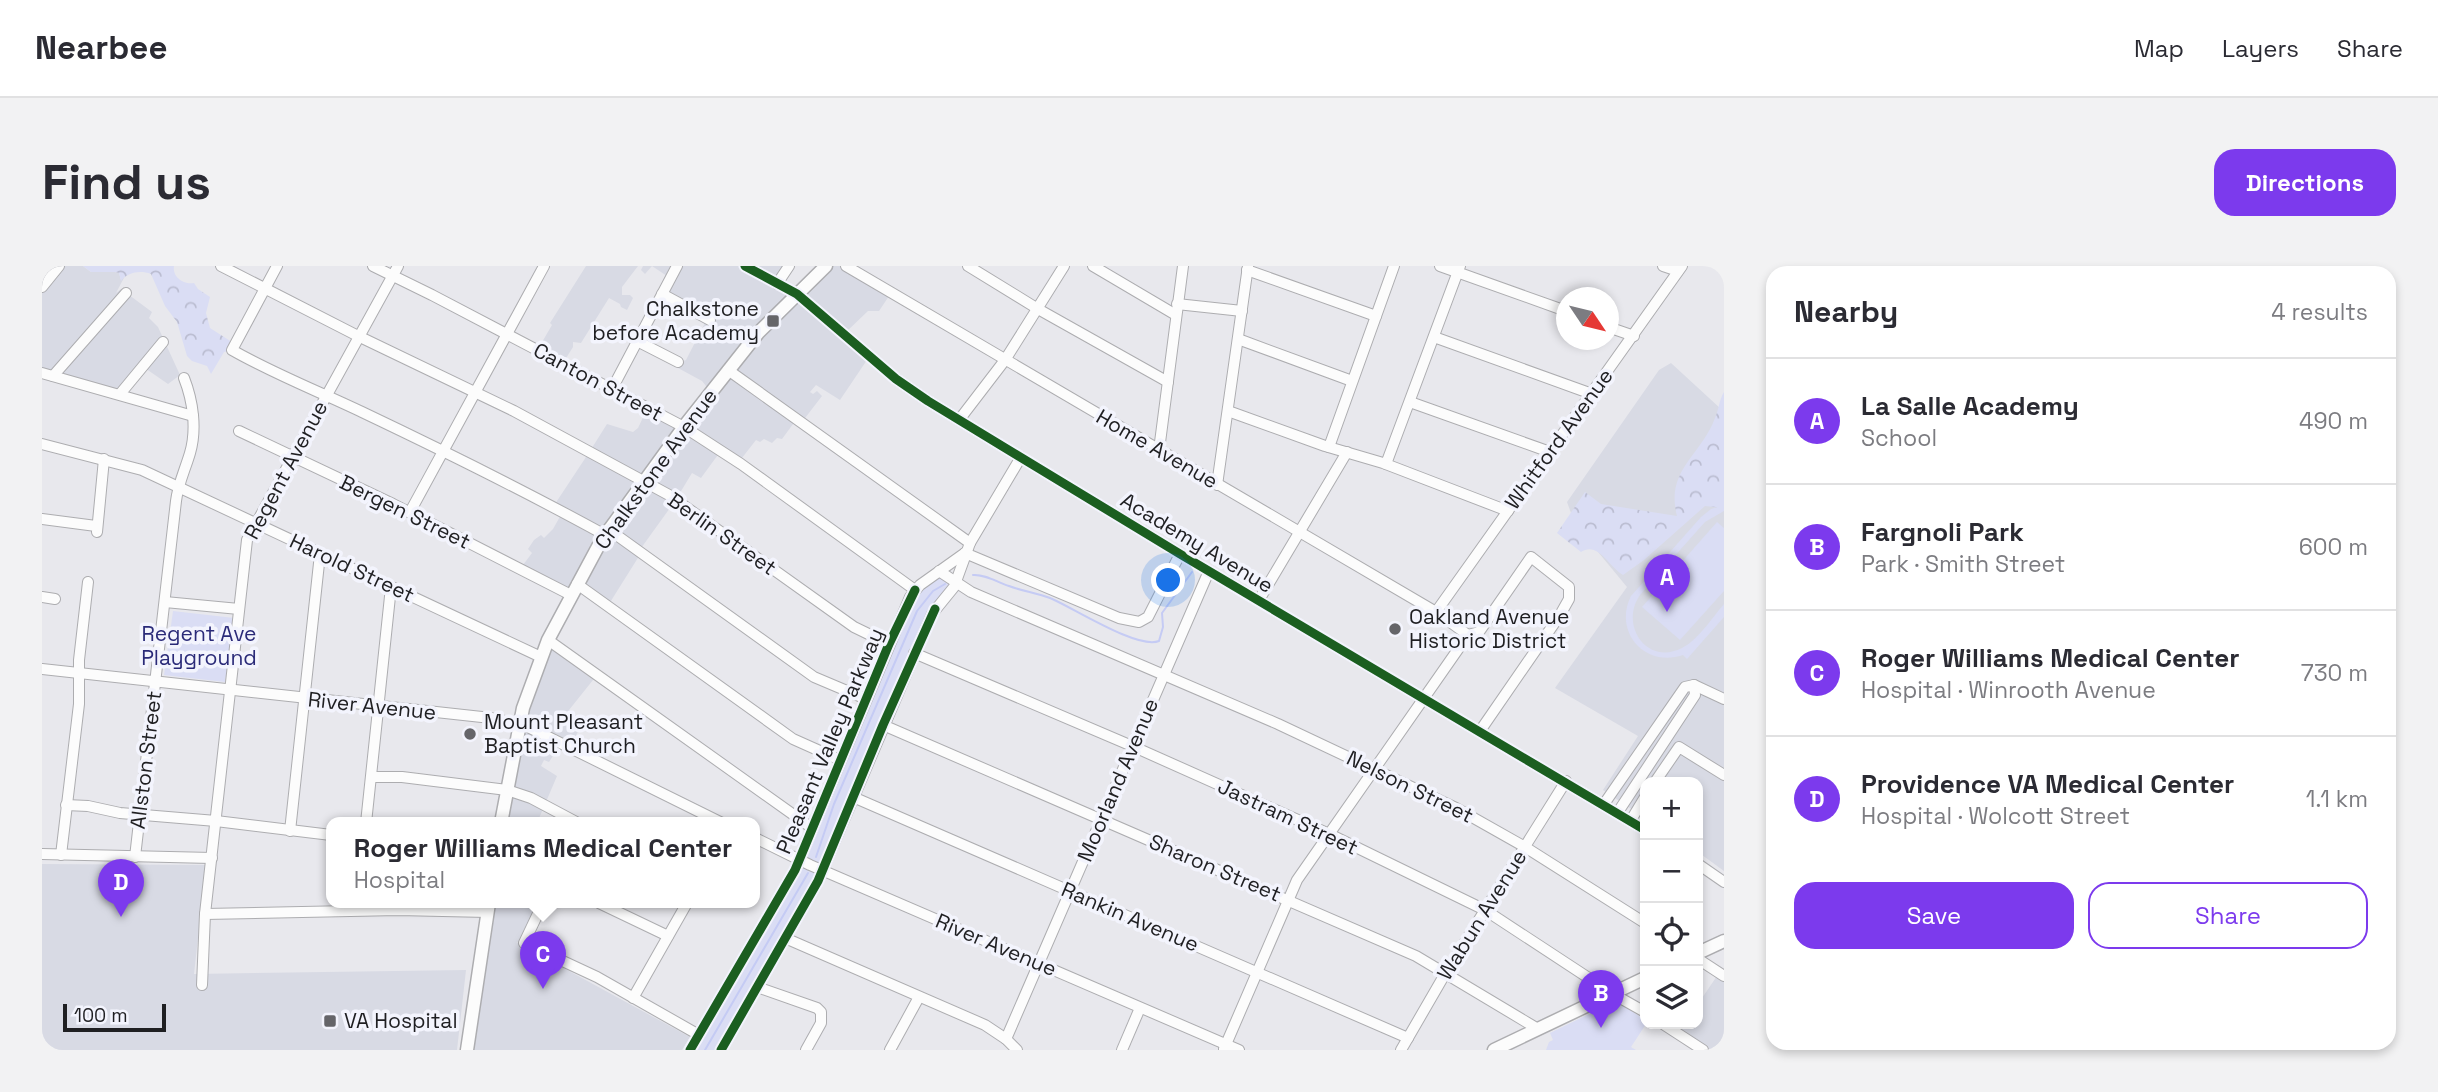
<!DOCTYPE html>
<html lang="en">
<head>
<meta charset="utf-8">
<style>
  :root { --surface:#fff; --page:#f2f2f3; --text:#2b2b33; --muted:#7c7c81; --line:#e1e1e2; --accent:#7c3aed }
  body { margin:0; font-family:"Space Grotesk",sans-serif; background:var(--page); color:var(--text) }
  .controls { position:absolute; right:21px; bottom:21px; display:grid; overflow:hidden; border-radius:14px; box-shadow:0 4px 10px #0003 }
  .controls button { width:63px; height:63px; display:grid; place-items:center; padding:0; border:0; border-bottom:2px solid var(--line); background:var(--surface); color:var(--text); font:35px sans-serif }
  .compass { position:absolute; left:1514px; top:21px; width:63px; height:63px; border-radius:50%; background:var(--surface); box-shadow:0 4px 10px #0003; rotate:125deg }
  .scale { position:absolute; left:21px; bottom:18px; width:103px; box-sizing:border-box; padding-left:7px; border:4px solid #1f1f22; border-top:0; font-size:19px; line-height:24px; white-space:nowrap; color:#1f1f22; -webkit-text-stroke:5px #f3f4fd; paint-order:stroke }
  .you { position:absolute; left:1127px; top:315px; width:24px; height:24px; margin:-18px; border:5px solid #fff; border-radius:50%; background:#1a73e8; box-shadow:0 0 0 10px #1a73e833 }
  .badge { display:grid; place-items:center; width:46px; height:46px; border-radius:50%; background:var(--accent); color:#fff; font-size:23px; font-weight:700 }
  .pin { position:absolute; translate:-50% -58px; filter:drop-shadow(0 2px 4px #0008) }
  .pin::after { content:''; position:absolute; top:37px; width:24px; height:21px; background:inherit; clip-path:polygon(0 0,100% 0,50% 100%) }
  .popup { position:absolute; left:284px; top:551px; width:434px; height:91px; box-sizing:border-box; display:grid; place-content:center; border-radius:14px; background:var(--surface); filter:drop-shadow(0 2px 5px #0005); font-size:23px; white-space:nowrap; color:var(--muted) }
  .popup b { font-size:26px; color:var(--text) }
  .popup::after { content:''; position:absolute; left:50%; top:100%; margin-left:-14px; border:14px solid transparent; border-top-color:var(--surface) }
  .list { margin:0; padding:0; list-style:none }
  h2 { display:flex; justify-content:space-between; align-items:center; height:91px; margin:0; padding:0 28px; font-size:30px }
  h2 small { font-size:23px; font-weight:400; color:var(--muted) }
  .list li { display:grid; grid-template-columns:46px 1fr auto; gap:21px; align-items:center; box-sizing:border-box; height:126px; padding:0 28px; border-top:2px solid var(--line) }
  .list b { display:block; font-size:26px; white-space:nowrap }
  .list p { margin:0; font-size:23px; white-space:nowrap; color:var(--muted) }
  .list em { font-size:23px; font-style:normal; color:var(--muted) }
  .actions { display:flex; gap:14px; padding:21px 28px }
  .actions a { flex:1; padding:16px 0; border:2px solid var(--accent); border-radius:21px; text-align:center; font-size:24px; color:var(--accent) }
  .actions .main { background:var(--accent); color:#fff }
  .icon { flex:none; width:38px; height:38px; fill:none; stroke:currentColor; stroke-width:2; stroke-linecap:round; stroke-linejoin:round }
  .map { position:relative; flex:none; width:1682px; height:784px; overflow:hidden; border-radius:21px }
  header { display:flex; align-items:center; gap:42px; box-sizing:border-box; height:98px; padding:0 35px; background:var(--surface); border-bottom:2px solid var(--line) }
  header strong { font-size:33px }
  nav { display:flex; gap:38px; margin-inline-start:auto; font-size:24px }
  .intro { display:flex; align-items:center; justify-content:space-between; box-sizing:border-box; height:168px; padding:0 42px }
  h1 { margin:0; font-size:49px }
  .button { padding:18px 32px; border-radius:21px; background:var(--accent); color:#fff; font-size:24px; font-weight:700 }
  main { display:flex; gap:42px; padding:0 42px }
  aside { flex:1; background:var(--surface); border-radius:21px; box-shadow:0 4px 10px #0003 }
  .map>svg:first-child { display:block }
</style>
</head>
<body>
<header>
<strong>Nearbee</strong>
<nav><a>Map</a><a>Layers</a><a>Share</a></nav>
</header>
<div class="intro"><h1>Find us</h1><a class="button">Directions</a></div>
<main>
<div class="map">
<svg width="1682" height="784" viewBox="0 0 1682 784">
  <defs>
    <pattern id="forest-crowns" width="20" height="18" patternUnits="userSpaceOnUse" patternTransform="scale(1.75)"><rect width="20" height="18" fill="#daddf4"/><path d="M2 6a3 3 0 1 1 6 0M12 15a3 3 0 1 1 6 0" fill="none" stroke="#bbbdd1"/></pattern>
  </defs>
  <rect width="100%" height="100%" fill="#e8e8ed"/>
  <g fill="#d8dae4">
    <path d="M0,0H41L49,6H73L77,7L79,14L84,8L74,27L79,23L110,46L107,52L116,61L138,109L126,118L97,98L74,127L0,108Z"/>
    <path d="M544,0H596L580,21V29H588L591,32L585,44L579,41L578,38L567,32L539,77L531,76V81L521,97L496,83L510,59L508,57Z"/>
    <path d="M601,0H747L738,14L754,28L783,0H802L849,27L837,45H826L802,68L827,91L798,134L774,119L768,126L771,128L775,125L780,130L760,156L754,154L740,173L735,172L730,177L722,173L718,176L714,174L696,197L678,186L659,212L650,207L633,235L597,285L599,287L567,338L535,319L527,328L478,303L490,287L486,283L492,274L499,269L502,272L511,263L520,247L511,241L544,191L550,187L548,185L565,158L591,166L596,162L605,143L641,161L668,125L660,115L636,102V97L644,94L665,53L621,29L628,12L610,0L603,8L599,4Z"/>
    <path d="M1629,97L1679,143L1682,184V605L1656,586V516H1603V552L1561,524L1596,470L1513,422L1585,321L1533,258L1525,236L1617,104Z"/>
    <path d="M505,375L555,409L527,444L541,455L528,482L518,479L507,496L502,494L499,500L515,510L495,557H457Z"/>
    <path d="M0,598L164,599L152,708L424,704L415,784H0Z"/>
    <path d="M444,637H495L482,674L484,678L474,676L648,771L640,784H432L449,668Z"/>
    <path d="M1675,710L1682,714V784H1667L1637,764L1642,758H1656V738Z"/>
  </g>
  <g fill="#daddf4">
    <path d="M1682,239V245L1663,256L1598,329C1577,359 1605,400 1640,382C1656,374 1670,352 1682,338V351L1645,393L1641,389C1603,402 1571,366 1589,330L1659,251L1669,243Z"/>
    <path d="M1675,256L1682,262V325L1638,374L1600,341Z"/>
    <path d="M897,305L915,317L893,338L781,604L674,784H646L757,594L873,324Z"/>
    <path d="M131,345L192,352L183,416L122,409Z"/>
    <path d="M1574,735L1603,754L1604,758L1589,781L1594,784H1504L1507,776L1511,774L1508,767Z"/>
  </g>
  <g fill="url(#forest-crowns)">
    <path d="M41,0H132C130,11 142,19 152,17L156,23L168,31L164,47L168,62L193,78L191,84L182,86L169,108L165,100L150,95L145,90L135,56L123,40L109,8C98,4 86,6 79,15L77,7L73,6H49Z"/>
    <path d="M1682,126V242L1663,240L1602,294L1581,309C1567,301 1556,275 1539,286L1515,267L1543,226L1559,238L1635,250C1623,204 1659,190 1673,152C1677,143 1677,134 1682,126Z"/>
  </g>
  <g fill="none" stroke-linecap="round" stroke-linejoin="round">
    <g stroke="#c5cbf4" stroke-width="2">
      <path d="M931,309C943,308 955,316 967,320C980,325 995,327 1008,332C1030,341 1096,384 1117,375L1121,361L1120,347L1150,306"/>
      <path d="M774,591L792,538L875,345L891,325L903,318"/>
      <path d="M663,784L766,607"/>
    </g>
    <g stroke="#adadb0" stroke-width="12">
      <g id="minor">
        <path d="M179,0L316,70L472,145L627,229L812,361L847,378"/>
        <path d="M235,0L190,84C232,108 276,125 320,146C402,185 483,225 563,269"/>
        <path d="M331,0L390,29L642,161L699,198L873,324"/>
        <path d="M703,0L755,28L854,113L886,135L1138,288L1603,564"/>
        <path d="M804,0L1394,346L1426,369"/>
        <path d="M926,0L996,43L1126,116"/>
        <path d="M1051,0L1134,49"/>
        <path d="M1398,0L1524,45"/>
        <path d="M1621,0L1636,5"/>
        <path d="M1205,4L1334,50"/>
        <path d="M735,18L747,0"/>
        <path d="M0,21L17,0"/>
        <path d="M620,28L668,54"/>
        <path d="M1135,38L1200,45"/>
        <path d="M1566,61L1592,70"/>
        <path d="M1392,71L1550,128"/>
        <path d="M1196,73L1310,115"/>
        <path d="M595,75L636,96"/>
        <path d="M686,104L928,277"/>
        <path d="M0,107L151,150"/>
        <path d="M11,110L84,27"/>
        <path d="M570,123L635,0"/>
        <path d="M78,128L121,76"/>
        <path d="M1368,136L1508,186"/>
        <path d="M1186,145L1283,180L1341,197L1466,245"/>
        <path d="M917,154L963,94L1022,0"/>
        <path d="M197,165L351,238L529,329"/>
        <path d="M0,178L100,204L499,391"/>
        <path d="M1287,181L1352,0"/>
        <path d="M1117,184L1141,0"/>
        <path d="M1344,198L1418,0"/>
        <path d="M1175,219L1206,0"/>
        <path d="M368,246L502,0"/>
        <path d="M0,253L54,260"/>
        <path d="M566,263L772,411L824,433"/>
        <path d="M55,266L62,193"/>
        <path d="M923,287L1077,352L1097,356L1106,351L1138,288"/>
        <path d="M897,305L929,326L1236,458L1414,542L1483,581L1603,657"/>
        <path d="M535,318L751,473L798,494"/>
        <path d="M0,331L13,333"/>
        <path d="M1217,334L1305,186"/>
        <path d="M123,336L197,343"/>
        <path d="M1394,346L1640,0"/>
        <path d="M1426,369L1437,366L1489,291L1527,321V333L1518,349L1438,465"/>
        <path d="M506,374L770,562"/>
        <path d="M872,387L1090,480L1285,567L1443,644L1571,728L1603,746"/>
        <path d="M0,403L449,452L482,459L680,557"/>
        <path d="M841,459L1374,690L1496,763"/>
        <path d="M331,511H360L465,524L489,532L536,557"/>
        <path d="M1613,516L1637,481L1682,509"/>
        <path d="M811,531L1366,772"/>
        <path d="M1562,538L1643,421L1652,419L1682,433"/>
        <path d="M24,539L46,540L78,547L174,555L289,569"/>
        <path d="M1576,546L1653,429L1652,419"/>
        <path d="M1589,554L1603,531"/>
        <path d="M324,557L349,321"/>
        <path d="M248,565L278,288"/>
        <path d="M713,572L768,599L1197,784"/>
        <path d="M0,588L170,592"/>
        <path d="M19,589L37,438V394L46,316"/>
        <path d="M93,591L134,235C136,218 143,204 148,187C155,163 151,135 142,112"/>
        <path d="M1656,598L1682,616"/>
        <path d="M501,637L482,677L555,711L657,769"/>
        <path d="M557,637L626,670"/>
        <path d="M163,648L356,644L446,646"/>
        <path d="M743,672L943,759L964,773L975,784"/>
        <path d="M1656,693L1682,710"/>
        <path d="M160,719L163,648L205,274L356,0"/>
        <path d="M715,721L775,742L779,746V757L764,784"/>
        <path d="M591,732L645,637"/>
        <path d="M1621,758L1661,784"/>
        <path d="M964,773L1167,305"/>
        <path d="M1182,783L1255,614L1426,369"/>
        <path d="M648,784L753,604L868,331L878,319L923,287"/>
        <path d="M679,784L776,615L890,348L912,321L928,277L979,191"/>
        <path d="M848,784L877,731"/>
        <path d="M1080,784L1098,742"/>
        <path d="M1359,784L1403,708L1524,515"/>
      </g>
    </g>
    <g stroke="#adadb0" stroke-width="15">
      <g id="major">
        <path d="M459,557L481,442L506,374L559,275L644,158L716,67L784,0"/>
        <path d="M1656,687L1682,675"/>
        <path d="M425,784L447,637"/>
        <path d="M1452,784L1603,712"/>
      </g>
    </g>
    <use href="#minor" stroke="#fcfcfc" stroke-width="10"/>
    <use href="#major" stroke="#fcfcfc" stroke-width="12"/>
    <g stroke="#f3f4fd" stroke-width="13">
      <g id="cycleway">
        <path d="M703,0L755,28L854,113L886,135L1138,288L1603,564"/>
        <path d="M648,784L753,604L847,378L873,324"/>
        <path d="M679,784L776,615L841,459L893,343"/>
      </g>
    </g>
    <use href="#cycleway" stroke="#1b5e20" stroke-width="9"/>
  </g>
  <g fill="#656569" stroke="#f3f4fd" stroke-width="2.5">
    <rect x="724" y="48" width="14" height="14" rx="3.5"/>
    <circle cx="1353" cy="363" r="7"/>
    <circle cx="428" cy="468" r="7"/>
    <rect x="281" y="748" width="14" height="14" rx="3.5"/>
  </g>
  <g text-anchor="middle" stroke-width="7" stroke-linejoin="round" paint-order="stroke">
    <g font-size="21" fill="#1f1f22" stroke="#f3f4fd" text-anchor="start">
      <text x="717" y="50" text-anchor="end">Chalkstone<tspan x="717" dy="24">before Academy</tspan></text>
      <text x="1367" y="358">Oakland Avenue<tspan x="1367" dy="24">Historic District</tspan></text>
      <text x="442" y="463">Mount Pleasant<tspan x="442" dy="24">Baptist Church</tspan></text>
      <text x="302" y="762">VA Hospital</text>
    </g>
    <g font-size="21" fill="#1f1f22" stroke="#f3f4fd">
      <text transform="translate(556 116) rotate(28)" y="7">Canton Street</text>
      <text transform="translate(1517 173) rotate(-54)" y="7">Whitford Avenue</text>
      <text transform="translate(1115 183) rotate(30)" y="7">Home Avenue</text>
      <text transform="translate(614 203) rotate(-54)" y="7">Chalkstone Avenue</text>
      <text transform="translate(244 204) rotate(-62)" y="7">Regent Avenue</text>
      <text transform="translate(363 246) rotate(26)" y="7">Bergen Street</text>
      <text transform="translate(680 268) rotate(35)" y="7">Berlin Street</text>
      <text transform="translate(1155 277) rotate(31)" y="7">Academy Avenue</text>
      <text transform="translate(310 302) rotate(25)" y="7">Harold Street</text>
      <text transform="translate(330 440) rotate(6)" y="7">River Avenue</text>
      <text transform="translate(788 475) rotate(-67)" y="7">Pleasant Valley Parkway</text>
      <text transform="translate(104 494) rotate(-83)" y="7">Allston Street</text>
      <text transform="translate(1076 514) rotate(-67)" y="7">Moorland Avenue</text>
      <text transform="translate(1368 521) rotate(26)" y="7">Nelson Street</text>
      <text transform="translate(1246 551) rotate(25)" y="7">Jastram Street</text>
      <text transform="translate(1173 602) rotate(23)" y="7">Sharon Street</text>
      <text transform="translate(1440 649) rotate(-58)" y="7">Wabun Avenue</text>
      <text transform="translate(1088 651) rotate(23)" y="7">Rankin Avenue</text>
      <text transform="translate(954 679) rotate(23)" y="7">River Avenue</text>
    </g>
    <g font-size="21" fill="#2a2a78" stroke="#f3f4fd">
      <text x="157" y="375">Regent Ave<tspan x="157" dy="24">Playground</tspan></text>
    </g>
  </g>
</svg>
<div class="controls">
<button>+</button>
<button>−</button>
<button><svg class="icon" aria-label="locate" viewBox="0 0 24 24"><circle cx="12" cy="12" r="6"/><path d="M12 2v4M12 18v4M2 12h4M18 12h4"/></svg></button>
<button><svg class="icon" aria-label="layers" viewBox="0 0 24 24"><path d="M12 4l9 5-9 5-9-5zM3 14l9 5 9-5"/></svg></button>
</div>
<svg class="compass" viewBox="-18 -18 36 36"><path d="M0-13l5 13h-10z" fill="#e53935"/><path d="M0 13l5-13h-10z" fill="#7c7c81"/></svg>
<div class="scale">100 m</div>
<div class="you"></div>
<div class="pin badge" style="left:1625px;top:346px">A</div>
<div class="pin badge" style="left:1559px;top:762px">B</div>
<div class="pin badge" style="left:501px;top:723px">C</div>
<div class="popup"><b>Roger Williams Medical Center</b>Hospital</div>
<div class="pin badge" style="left:79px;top:651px">D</div>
</div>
<aside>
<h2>Nearby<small>4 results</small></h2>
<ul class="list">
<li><span class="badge">A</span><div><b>La Salle Academy</b><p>School</p></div><em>490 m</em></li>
<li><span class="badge">B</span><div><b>Fargnoli Park</b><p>Park · Smith Street</p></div><em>600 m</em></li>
<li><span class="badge">C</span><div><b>Roger Williams Medical Center</b><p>Hospital · Winrooth Avenue</p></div><em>730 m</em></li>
<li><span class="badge">D</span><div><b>Providence VA Medical Center</b><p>Hospital · Wolcott Street</p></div><em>1.1 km</em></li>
</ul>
<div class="actions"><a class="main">Save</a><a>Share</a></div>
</aside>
</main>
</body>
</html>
